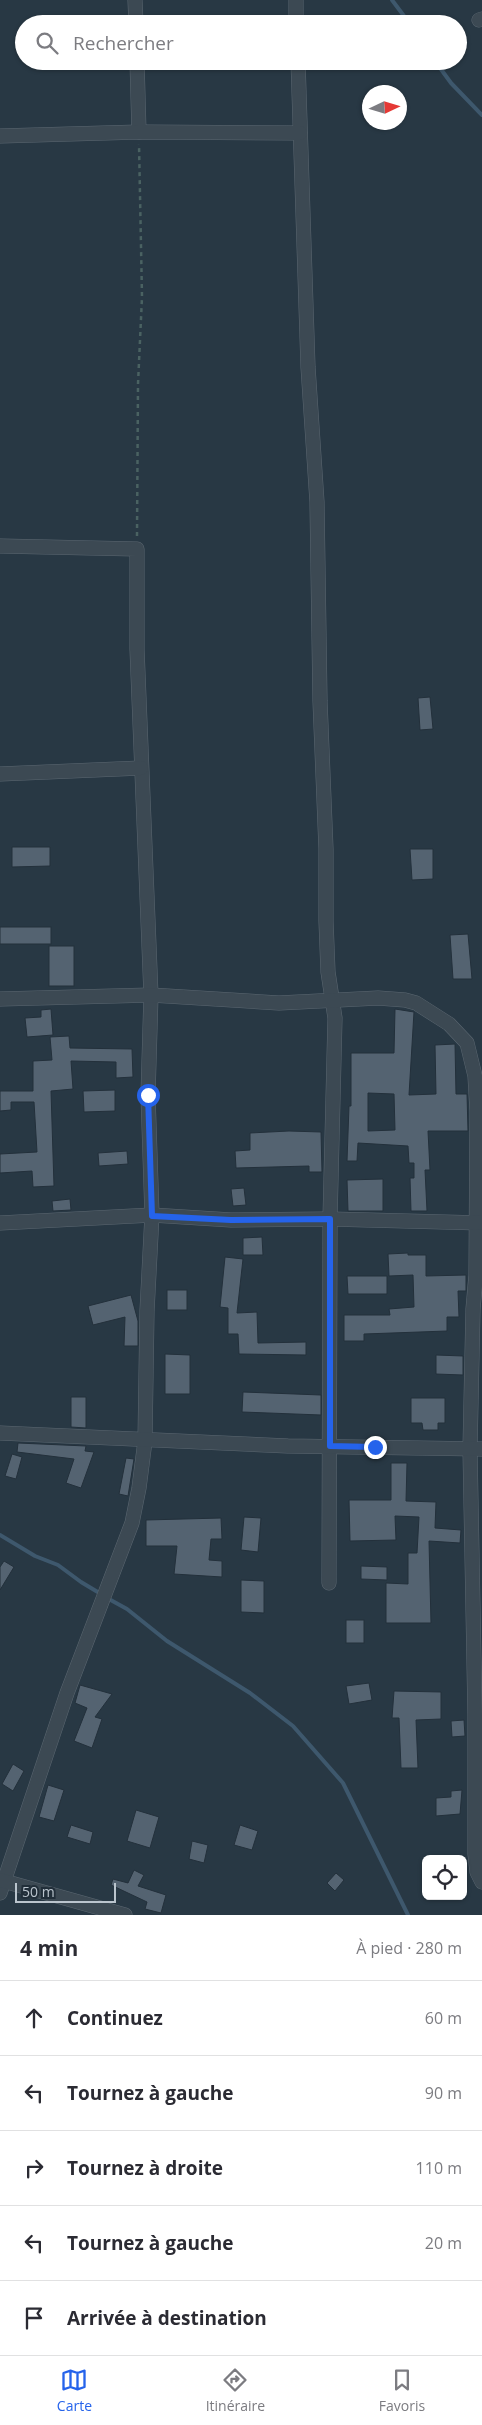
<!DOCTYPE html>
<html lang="fr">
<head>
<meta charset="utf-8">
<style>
  :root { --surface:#fff; --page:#f2f2f3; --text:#2b2b33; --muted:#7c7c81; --line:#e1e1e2; --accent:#2563eb }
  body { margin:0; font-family:"Open Sans",sans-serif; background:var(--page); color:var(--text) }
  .controls { position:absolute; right:15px; bottom:15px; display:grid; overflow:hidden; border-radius:8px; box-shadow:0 1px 4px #0004 }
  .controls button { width:45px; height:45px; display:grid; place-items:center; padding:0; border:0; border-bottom:1px solid var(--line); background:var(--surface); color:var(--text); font:25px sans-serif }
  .compass { position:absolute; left:362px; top:85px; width:45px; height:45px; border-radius:50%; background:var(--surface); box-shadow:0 1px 4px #0004; rotate:86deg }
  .scale { position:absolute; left:15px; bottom:12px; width:101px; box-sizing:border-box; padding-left:5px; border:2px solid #bac4cd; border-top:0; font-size:14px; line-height:18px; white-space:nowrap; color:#bac4cd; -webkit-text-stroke:4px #212e39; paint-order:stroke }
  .stop { position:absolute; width:15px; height:15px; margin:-11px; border:4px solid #2563eb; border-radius:50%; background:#fff }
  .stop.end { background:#2563eb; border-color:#fff; box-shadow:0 1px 5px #0008 }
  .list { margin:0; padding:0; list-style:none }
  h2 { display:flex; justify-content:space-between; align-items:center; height:65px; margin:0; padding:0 20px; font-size:21px }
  h2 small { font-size:16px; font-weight:400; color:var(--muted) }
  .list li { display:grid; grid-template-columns:32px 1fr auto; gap:15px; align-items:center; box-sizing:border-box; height:75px; padding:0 20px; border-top:1px solid var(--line) }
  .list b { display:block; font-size:19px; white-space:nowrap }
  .list em { font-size:16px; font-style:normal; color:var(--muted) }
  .icon { flex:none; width:28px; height:28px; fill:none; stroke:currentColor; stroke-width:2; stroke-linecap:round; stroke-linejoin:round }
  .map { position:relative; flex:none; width:482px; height:1915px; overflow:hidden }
  .search { position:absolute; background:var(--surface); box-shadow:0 1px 4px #0004; left:15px; right:15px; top:15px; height:55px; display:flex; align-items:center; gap:12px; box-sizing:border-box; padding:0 18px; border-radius:28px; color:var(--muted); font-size:19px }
  .sheet { height:440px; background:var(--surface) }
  nav { display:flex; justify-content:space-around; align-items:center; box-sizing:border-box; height:70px; border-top:1px solid var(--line); background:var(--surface); font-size:14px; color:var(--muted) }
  nav a { display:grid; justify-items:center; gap:2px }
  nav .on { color:var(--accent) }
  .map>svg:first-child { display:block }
</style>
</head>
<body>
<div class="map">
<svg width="482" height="1915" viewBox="0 0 482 1915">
  <rect width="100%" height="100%" fill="#283844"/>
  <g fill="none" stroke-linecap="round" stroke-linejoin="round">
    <g stroke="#3e586d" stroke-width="4">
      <path d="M392,0L410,24"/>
      <path d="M435,61L451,83L482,115"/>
      <path d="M0,1535L35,1556L58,1565L81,1582L101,1594"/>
      <path d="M107,1598L127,1609L167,1641L250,1693L293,1726L343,1783L408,1915"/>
    </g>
  </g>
  <g fill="#546371" stroke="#23303b" fill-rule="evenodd">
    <path d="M430,697L433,729L420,730L418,698Z"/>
    <path d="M12,847H50V866L12,867Z"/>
    <path d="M410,849H433V879L412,880Z"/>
    <rect x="0" y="927" width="51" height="17"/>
    <path d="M468,934L472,979H453L450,935Z"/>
    <rect x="49" y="946" width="25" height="40"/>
    <path d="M51,1009L53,1035L27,1037L25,1018L41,1017V1010Z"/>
    <path d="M395,1009L414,1012L409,1095L436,1094L435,1045L455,1044L456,1094H467L468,1131H428L430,1170H425L427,1211H411L410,1178H414V1163H409L408,1146L358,1143L357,1161H347L349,1106H351V1053H394ZM368,1093L394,1094L395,1130L368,1131Z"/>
    <path d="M69,1036L70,1048L132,1049L133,1077L116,1078V1062L71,1061L73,1089L51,1091L54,1186L33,1187L32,1171L0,1173V1154L37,1152L34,1102H11V1110L0,1111V1091H33V1061L52,1060L50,1037Z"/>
    <path d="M115,1090V1111L84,1112L83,1091Z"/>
    <path d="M289,1131L321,1132L322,1172H309V1166L236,1168L235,1151L250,1150V1133Z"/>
    <path d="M127,1151L128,1164L99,1166L98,1153Z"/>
    <path d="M383,1179V1211H348L347,1180Z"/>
    <path d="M244,1188L246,1205L233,1206L231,1189Z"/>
    <path d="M70,1199L71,1210L53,1211L52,1201Z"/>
    <path d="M262,1237L263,1255H243V1238Z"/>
    <path d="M408,1253V1255H426V1276L466,1275V1291H458L459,1317H447V1331L364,1334V1341H344V1315H390L389,1309L414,1307L413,1275L389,1276L388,1254Z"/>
    <path d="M225,1257L243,1259L237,1313L257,1312L258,1343L306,1342V1355L239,1354L238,1334H228V1308L220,1307Z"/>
    <path d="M347,1276H387V1294H348Z"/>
    <rect x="167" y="1290" width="20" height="20"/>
    <path d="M131,1295L138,1321V1346H124L125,1317L93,1325L88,1306Z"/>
    <path d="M165,1354L190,1355V1394H165Z"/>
    <path d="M436,1355L463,1356V1375L436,1374Z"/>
    <path d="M243,1392L321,1395V1415L242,1412Z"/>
    <path d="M71,1397H86V1428L71,1427Z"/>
    <path d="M411,1398H445V1423H438V1430H423L422,1423H411Z"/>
    <path d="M18,1443L86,1446L85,1451L94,1452L81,1488L66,1483L74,1459L17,1452Z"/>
    <path d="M12,1454L22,1457L16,1479L5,1476Z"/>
    <path d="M126,1458L134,1459L128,1496L119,1494Z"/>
    <path d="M391,1463H407L406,1501L436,1502L435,1528L461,1530L460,1543L429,1541L431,1623H386V1583L408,1584V1553H417L419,1517L395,1516L396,1540L350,1541L349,1500H391Z"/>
    <path d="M244,1517L261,1518L258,1552L241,1550Z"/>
    <path d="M221,1518L222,1539H211L209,1560L222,1561V1577L174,1574L177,1546H146V1520Z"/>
    <path d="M4,1561L14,1567L0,1590V1567Z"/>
    <path d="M361,1566L387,1567V1580L361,1579Z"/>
    <path d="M241,1580L264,1581V1613L241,1612Z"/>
    <rect x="346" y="1620" width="18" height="23"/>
    <path d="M369,1683L372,1700L349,1704L346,1686Z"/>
    <path d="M80,1685L112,1694L95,1717L102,1719L92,1748L74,1741L87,1708L75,1703Z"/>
    <path d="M394,1691L441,1692V1719L416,1720L418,1768H401L399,1718H392Z"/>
    <path d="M464,1720L465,1736L452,1737L451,1721Z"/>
    <path d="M13,1764L24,1771L13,1791L2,1784Z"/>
    <path d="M48,1785L64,1790L54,1821L39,1817Z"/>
    <path d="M462,1790L460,1814L436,1816V1798L451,1797V1791Z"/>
    <path d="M136,1810L159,1817L150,1848L127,1841Z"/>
    <path d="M71,1825L93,1832L90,1844L67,1837Z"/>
    <path d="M240,1825L258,1831L252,1850L234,1845Z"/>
    <path d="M192,1841L208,1845L204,1863L189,1859Z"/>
    <path d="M134,1870L144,1875L138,1886L166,1895L161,1913L145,1909L147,1902L111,1885L113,1879L128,1883Z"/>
    <path d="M336,1873L344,1880L335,1891L327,1883Z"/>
  </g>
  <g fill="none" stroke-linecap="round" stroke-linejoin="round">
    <g stroke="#5b6771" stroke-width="15">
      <g id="street">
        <path d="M135,0L136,24"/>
        <path d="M296,0V24"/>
        <path d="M479,20L482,19"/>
        <path d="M137,61L139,132"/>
        <path d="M298,61L308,367L317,502L320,701L326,849V921L328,972L335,1018L330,1219L329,1583"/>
        <path d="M0,136L139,132L300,133"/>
        <path d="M0,546L137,549V649L151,995L148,1095L152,1215L147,1311L145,1441L139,1488L132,1523L67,1693L0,1893"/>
        <path d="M0,774L141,768"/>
        <path d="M0,999L151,995L279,1003L378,998L405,1000L416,1003L449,1024L467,1043L475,1076L477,1111L476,1275L473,1309L470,1449L475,1716V1854L477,1872L482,1882"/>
        <path d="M0,1223L152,1215L231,1220L330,1219L482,1223"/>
        <path d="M0,1433L288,1446L482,1449"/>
        <path d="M0,1880L125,1915"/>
      </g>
    </g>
    <path stroke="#4a6262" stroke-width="2.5" stroke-dasharray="4 4" stroke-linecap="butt" d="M137,536L138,384L142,297L139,144"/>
    <use href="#street" stroke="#3c4953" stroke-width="14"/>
  </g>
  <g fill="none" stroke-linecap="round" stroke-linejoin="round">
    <path stroke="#2563eb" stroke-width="6" d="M148,1095L152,1216L231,1220L330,1219V1446L375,1447"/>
  </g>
</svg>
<div class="controls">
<button><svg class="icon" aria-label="locate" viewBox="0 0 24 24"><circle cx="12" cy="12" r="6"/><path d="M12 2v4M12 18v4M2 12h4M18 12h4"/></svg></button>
</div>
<svg class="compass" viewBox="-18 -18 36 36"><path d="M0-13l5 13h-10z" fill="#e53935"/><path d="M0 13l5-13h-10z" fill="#7c7c81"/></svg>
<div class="scale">50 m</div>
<div class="stop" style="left:148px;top:1095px"></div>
<div class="stop end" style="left:375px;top:1447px"></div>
<div class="search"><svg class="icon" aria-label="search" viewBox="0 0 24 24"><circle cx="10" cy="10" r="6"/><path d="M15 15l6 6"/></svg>Rechercher</div>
</div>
<section class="sheet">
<h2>4 min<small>À pied · 280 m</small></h2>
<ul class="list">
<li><svg class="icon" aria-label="ahead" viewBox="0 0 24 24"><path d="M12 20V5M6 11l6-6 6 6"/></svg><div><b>Continuez</b></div><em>60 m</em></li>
<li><svg class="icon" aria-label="left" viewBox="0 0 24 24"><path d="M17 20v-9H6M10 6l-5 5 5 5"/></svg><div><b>Tournez à gauche</b></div><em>90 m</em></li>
<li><svg class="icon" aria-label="right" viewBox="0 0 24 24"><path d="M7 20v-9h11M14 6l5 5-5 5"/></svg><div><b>Tournez à droite</b></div><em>110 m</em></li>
<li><svg class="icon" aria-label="left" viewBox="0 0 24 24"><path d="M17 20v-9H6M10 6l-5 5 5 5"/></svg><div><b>Tournez à gauche</b></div><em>20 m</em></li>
<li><svg class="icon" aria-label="arrive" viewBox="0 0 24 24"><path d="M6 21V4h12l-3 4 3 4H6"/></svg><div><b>Arrivée à destination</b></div></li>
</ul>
</section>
<nav>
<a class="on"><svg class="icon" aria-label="map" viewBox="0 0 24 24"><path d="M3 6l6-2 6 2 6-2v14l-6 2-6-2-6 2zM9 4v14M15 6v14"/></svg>Carte</a>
<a><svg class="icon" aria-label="directions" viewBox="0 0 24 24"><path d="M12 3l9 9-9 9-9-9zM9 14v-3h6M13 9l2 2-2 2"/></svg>Itinéraire</a>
<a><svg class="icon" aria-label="saved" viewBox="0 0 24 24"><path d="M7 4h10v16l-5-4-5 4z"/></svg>Favoris</a>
</nav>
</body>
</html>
